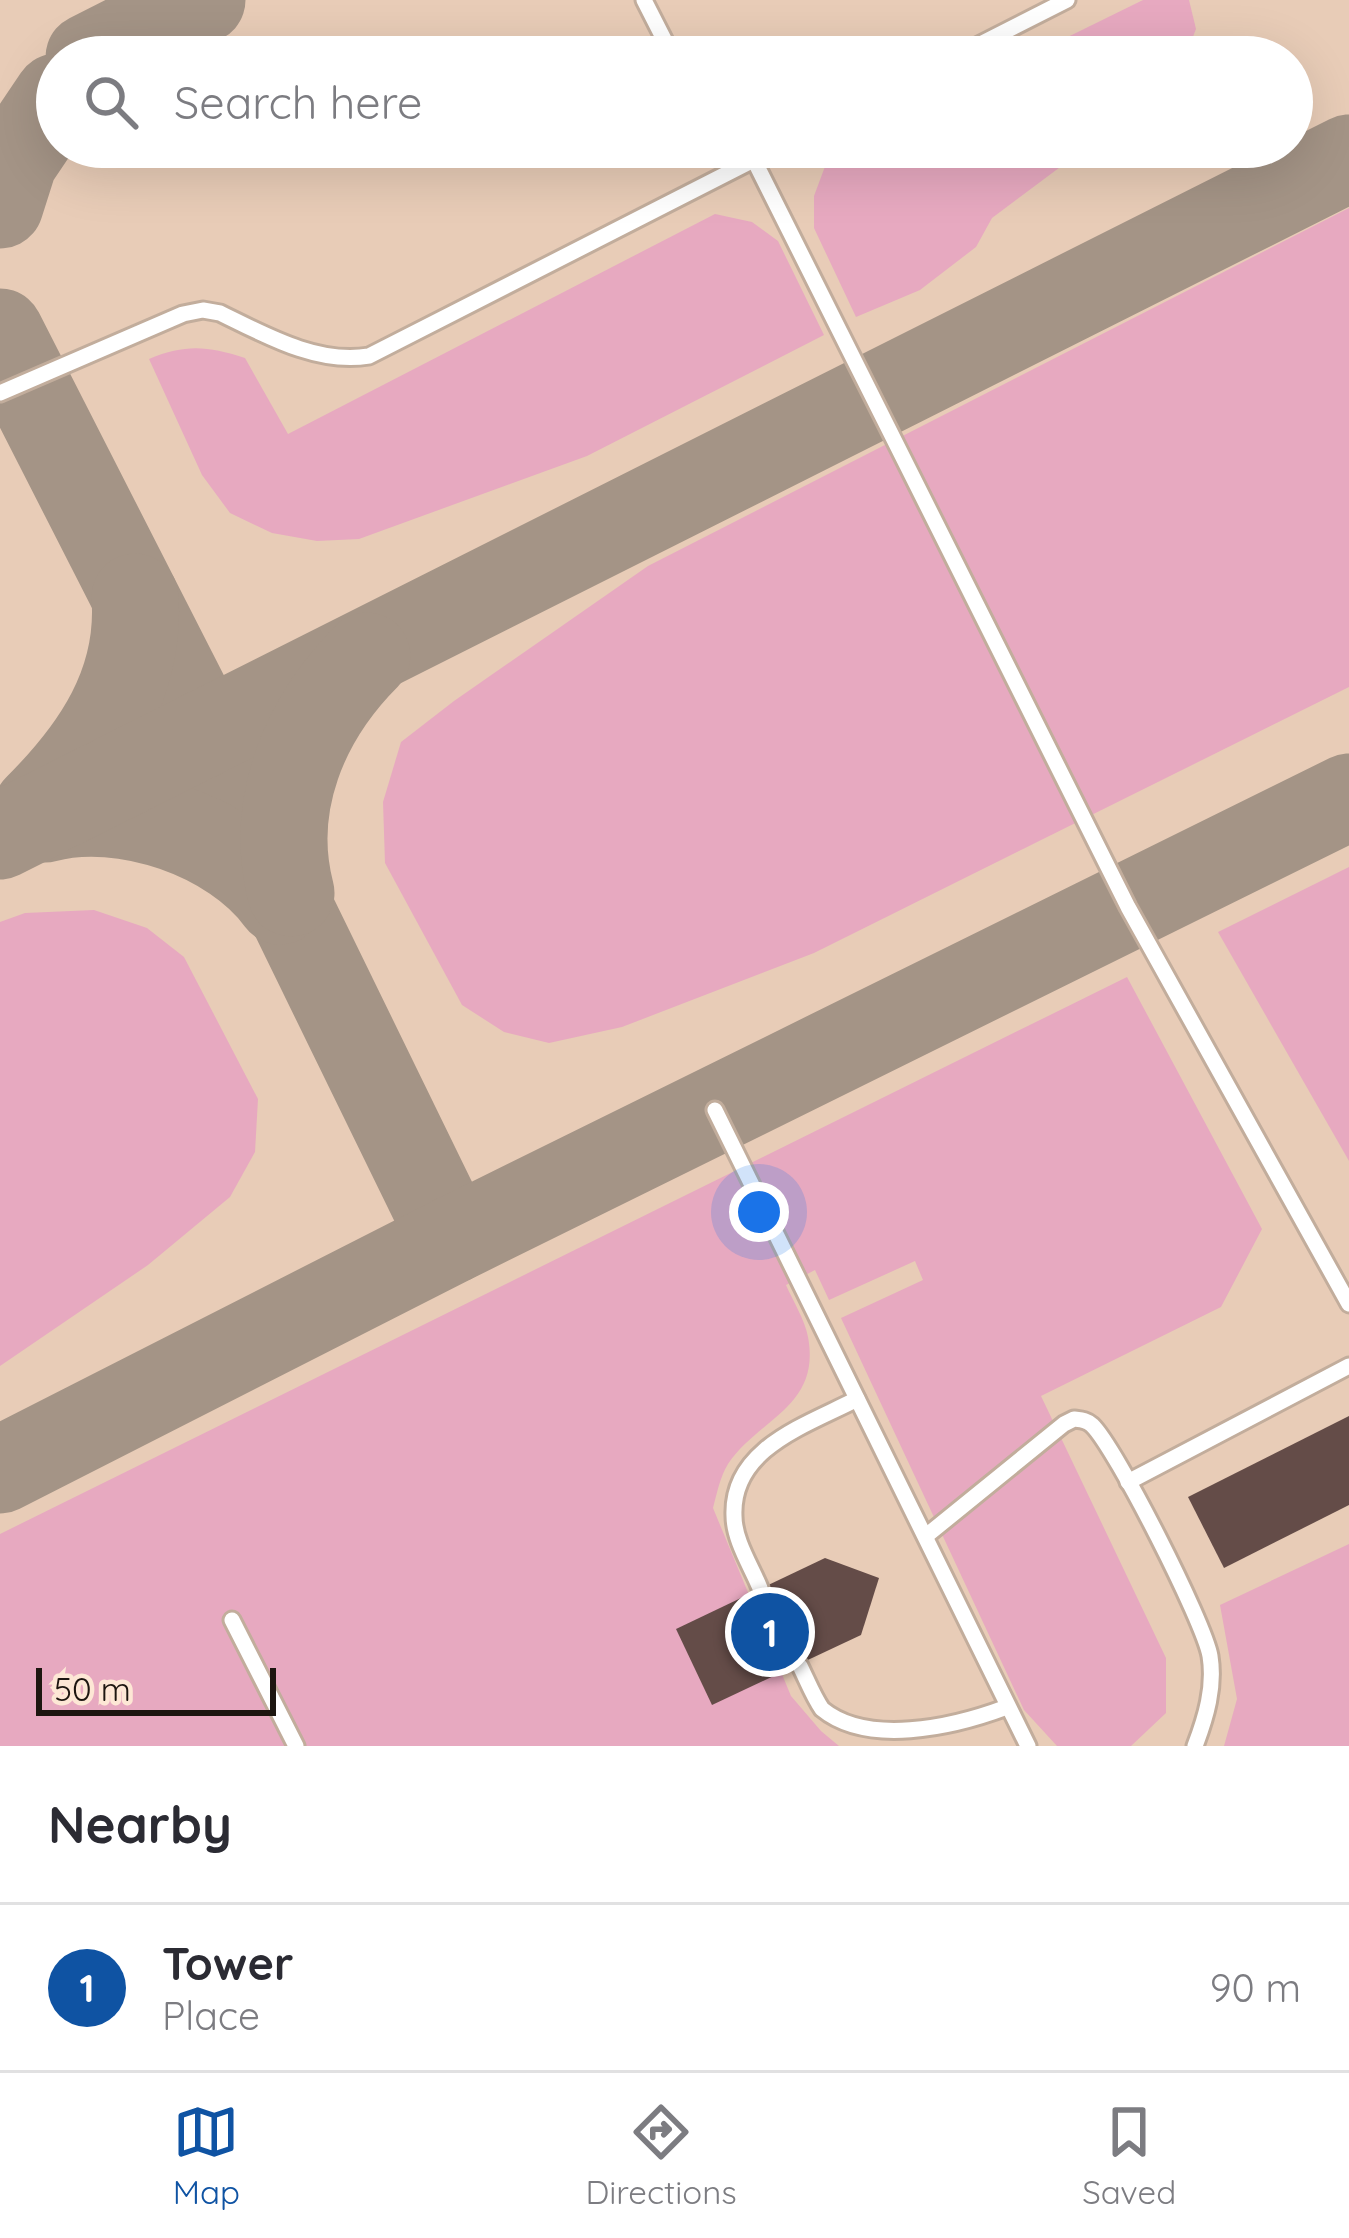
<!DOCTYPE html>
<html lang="en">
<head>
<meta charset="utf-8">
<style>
  :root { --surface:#fff; --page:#f7f7f7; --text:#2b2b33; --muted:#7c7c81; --line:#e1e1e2; --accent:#0f53a3 }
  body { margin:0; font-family:Quicksand,sans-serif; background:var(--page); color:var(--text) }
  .scale { position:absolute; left:36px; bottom:30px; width:240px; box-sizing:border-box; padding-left:12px; border:6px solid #1d1610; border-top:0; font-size:33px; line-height:42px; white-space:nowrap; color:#1d1610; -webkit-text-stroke:9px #fde7d5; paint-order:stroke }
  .you { position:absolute; left:759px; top:1212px; width:42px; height:42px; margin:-30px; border:9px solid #fff; border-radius:50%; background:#1a73e8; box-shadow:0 0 0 18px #1a73e833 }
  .badge { display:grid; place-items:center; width:78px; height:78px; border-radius:50%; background:var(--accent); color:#fff; font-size:39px; font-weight:700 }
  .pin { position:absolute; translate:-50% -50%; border:6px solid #fff; box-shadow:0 3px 12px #0006 }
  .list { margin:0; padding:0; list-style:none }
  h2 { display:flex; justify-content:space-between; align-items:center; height:156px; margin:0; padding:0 48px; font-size:51px }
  h2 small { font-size:39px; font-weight:400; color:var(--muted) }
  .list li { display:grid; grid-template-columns:78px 1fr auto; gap:36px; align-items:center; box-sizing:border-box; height:168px; padding:0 48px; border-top:3px solid var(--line) }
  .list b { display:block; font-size:45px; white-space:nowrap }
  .list p { margin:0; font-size:39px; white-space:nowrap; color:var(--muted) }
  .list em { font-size:39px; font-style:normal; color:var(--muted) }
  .icon { flex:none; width:66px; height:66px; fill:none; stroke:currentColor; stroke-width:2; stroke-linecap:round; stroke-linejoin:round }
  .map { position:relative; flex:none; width:1349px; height:1746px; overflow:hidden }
  .search { position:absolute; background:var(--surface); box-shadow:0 12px 48px #0002; left:36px; right:36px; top:36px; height:132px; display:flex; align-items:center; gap:30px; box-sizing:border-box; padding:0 42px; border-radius:66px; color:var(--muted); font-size:45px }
  .sheet { height:324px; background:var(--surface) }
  nav { display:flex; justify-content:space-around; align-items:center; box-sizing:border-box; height:168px; border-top:3px solid var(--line); background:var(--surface); font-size:33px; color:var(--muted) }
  nav a { display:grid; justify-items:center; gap:6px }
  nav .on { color:var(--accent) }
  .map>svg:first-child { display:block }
</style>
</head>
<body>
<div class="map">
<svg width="1349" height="1746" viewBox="0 0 1349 1746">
  <rect width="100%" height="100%" fill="#f0dac9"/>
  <path fill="#e8ccb7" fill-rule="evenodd" d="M0,0H1349V1746H0ZM57,57H1292V147H57Z"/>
  <g fill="#e7a9c0">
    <path d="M1143,0H1189L1196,29L1185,57H1027Z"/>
    <path d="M843,147H1087L992,218L976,247L920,290L856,317L814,228V196L830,153Z"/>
    <path d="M1349,208V687L814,953L622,1027L549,1043L504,1032L462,1005L385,863L383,802L401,742L454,701L648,566Z"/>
    <path d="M715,214L752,222L778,241L824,335L587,456L359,539L317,541L272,533L230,513L202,475L149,359C186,344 207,346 245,358L288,434Z"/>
    <path d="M1349,867V1161L1218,932Z"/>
    <path d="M94,910L147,928L184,957L258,1099L255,1152L230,1197L148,1265L0,1366V922L25,913Z"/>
    <path d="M1127,977L1262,1229L1221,1307L1041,1396L1166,1658V1713L1131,1746H1057L1024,1710L841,1318L923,1280L915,1261L829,1300L815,1270L786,1285C793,1301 805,1320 808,1337C821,1407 759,1418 728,1464C720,1477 717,1493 713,1508L791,1696L821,1731L839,1746H0V1534Z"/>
    <path d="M1349,1544V1746H1224L1237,1699L1220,1605Z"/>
  </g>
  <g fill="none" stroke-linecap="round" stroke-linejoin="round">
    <g stroke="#a49486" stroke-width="87">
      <path d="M89,57L202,0"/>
      <path d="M0,205L14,161L57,97"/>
      <path d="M0,332L205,734L452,1240"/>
      <path d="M37,808C96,749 141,683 135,597"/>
      <path d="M45,819C122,798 233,836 280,901"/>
      <path d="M0,836L1349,158"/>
      <path d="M291,893C268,805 304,719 367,656"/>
      <path d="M0,1470L452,1240L1349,797"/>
    </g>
  </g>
  <g fill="#644c48">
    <path d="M1349,1416V1505L1224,1568L1188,1497Z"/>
    <path d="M825,1558L879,1578L861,1635L712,1705L676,1629Z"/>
  </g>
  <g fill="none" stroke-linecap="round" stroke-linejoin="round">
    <g stroke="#c2ad9c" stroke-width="21">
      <g id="lane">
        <path d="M644,0L673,57"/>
        <path d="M955,57L1067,0"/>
        <path d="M742,147L754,160L1128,907L1349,1304"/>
        <path d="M0,393L183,314L203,310L220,313C265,335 318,365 369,356L779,147"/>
        <path d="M715,1110L1028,1746"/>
        <path d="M1128,1482L1349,1366"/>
        <path d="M926,1536L1064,1424L1074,1419C1082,1420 1086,1420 1092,1425C1116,1448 1204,1622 1210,1656C1215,1687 1206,1717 1195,1746"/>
        <path d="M760,1588C751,1566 734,1540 734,1516C731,1448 807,1425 857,1399"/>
        <path d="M232,1620L296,1746"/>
        <path d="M800,1666C807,1680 813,1696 822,1709C867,1746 951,1728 1007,1707"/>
      </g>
    </g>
    <use href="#lane" stroke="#fff" stroke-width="15"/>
  </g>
</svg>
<div class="scale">50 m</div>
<div class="you"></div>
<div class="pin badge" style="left:770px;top:1632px">1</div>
<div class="search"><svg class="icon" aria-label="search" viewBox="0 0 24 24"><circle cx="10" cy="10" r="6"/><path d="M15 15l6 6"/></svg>Search here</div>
</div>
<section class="sheet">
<h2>Nearby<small></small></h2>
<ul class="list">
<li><span class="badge">1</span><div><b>Tower</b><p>Place</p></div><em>90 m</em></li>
</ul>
</section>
<nav>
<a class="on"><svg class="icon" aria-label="map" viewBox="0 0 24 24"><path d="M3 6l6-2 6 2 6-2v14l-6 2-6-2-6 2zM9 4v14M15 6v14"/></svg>Map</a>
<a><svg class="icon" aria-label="directions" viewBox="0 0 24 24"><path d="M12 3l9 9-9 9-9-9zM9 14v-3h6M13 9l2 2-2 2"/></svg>Directions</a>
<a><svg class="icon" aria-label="saved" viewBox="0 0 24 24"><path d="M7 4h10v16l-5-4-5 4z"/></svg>Saved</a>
</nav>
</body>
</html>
